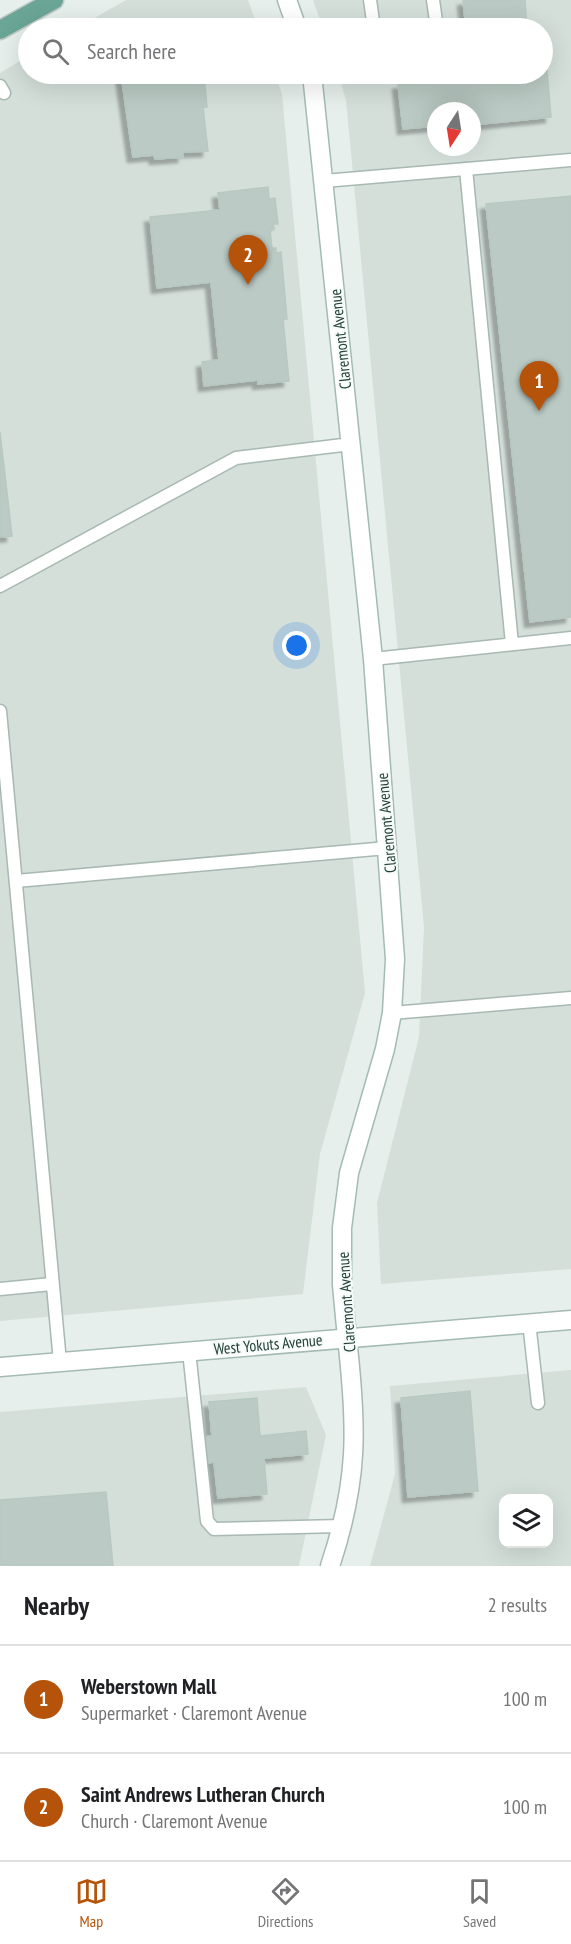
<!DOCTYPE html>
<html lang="en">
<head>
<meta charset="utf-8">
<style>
  :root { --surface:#fff; --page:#f2f2f2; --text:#202124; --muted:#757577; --line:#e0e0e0; --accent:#b45309 }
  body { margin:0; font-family:"PT Sans Narrow",sans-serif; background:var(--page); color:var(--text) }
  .controls { position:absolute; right:18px; bottom:18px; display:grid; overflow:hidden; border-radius:12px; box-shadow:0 6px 24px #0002 }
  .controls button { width:54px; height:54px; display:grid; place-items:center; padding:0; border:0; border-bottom:2px solid var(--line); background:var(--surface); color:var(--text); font:30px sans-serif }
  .compass { position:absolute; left:427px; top:102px; width:54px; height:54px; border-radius:50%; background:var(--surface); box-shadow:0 6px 24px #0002; rotate:192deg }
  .you { position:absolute; left:297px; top:646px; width:21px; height:21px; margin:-15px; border:4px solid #fff; border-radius:50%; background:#1a73e8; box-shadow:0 0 0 9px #1a73e833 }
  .badge { display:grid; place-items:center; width:39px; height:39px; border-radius:50%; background:var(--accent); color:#fff; font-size:20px; font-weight:700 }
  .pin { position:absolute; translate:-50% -50px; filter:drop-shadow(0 2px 3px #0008) }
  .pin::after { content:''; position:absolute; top:32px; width:21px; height:18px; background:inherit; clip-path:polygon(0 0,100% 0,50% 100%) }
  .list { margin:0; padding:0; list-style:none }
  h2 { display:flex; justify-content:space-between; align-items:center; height:78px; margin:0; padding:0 24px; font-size:26px }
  h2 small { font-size:20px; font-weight:400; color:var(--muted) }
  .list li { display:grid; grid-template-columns:39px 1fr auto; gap:18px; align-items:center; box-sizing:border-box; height:108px; padding:0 24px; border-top:2px solid var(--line) }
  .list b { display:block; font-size:22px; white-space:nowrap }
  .list p { margin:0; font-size:20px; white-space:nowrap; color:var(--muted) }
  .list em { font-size:20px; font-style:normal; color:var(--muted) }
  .icon { flex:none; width:33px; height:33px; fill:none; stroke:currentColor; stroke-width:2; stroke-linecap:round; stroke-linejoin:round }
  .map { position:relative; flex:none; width:571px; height:1566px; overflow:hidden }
  .search { position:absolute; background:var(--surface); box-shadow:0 6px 24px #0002; left:18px; right:18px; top:18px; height:66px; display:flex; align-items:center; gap:15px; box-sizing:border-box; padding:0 21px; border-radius:33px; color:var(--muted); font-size:22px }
  .sheet { height:294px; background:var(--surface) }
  nav { display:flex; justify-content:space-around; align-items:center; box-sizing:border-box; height:84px; border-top:2px solid var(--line); background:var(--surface); font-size:16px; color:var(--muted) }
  nav a { display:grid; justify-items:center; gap:3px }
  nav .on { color:var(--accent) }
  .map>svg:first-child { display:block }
</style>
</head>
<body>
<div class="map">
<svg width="571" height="1566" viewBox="0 0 571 1566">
  <defs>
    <filter id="shadow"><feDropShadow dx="-5.5" dy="5.5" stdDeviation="1.5" flood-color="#0004"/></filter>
  </defs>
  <rect width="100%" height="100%" fill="#e6efeb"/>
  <g fill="#d4dfda" fill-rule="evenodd">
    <path d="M126,0H248L258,28H77Z"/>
    <path d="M313,0H571V1269L381,1284L377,1203L419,1037L424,927L346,100L338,74H542V28H323ZM436,111H472V147H436Z"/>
    <path d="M28,56V74H275L282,94L365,993L320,1154L303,1294L0,1321V73Z"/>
    <path d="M571,1370V1566H370L395,1474L390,1386ZM504,1498H548V1544H504Z"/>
    <path d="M306,1387L326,1435L299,1566H0V1412Z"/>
  </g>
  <g fill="#bbcac4" stroke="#b8c9c2" stroke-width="1.5" filter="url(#shadow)">
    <path d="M463,0H525L527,28H466Z"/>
    <path d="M542,47H545L551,117L472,125V111H436V126L403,129L398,84L451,78V74H542Z"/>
    <path d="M121,74H204L207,107H203L208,151L183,152V157L155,159L154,155L133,157Z"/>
    <path d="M268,187L269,199L275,198L278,224H273L274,229L270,230L272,248H276V253L281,252L287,319H283L289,381L258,384V380L204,386L202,362L219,360L211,282L157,288L150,217L220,210L218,193Z"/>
    <path d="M571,196V617L530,622L486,204Z"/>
    <path d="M0,432L12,536L0,537Z"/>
    <path d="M470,1391L478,1491L408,1497L401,1398Z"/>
    <path d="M257,1398L260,1436L306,1431L308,1454L264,1458L267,1494L218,1498L214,1462L202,1464L199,1438L212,1436L209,1402Z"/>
    <path d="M106,1492L113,1566H0V1500Z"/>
  </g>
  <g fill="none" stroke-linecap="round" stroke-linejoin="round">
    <g stroke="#a8b8b2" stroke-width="15">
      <g id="lane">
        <path d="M370,0L374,28"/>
        <path d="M433,0L437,28"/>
        <path d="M0,86L4,93"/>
        <path d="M466,169L512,644"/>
        <path d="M324,181L571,160"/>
        <path d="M0,586L236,458L351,444"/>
        <path d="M373,659L571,638"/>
        <path d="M0,711L60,1362"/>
        <path d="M16,881L387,848"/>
        <path d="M392,1013L571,998"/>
        <path d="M0,1289L52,1284"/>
        <path d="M529,1322L538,1403"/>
        <path d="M189,1351L207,1521L214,1529L342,1526"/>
      </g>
    </g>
    <g stroke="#a8b8b2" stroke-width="21">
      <path id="street" d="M330,1566C359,1480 357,1426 347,1338"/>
    </g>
    <g stroke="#a4bbb3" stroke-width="21">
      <g id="secondary">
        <path d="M287,0L297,28"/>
        <path d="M312,74L373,659L395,959L392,1013L385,1049L349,1173L342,1228V1285L347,1338"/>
        <path d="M0,1367L571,1320"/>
      </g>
    </g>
    <g stroke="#c2cac8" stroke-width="21">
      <path id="primary" d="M0,30L54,0"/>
    </g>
    <use href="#lane" stroke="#fff" stroke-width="12"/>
    <use href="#street" stroke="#fff" stroke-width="18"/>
    <use href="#secondary" stroke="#fff" stroke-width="18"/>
    <use href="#primary" stroke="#6aa596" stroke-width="18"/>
  </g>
  <g text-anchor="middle" stroke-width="4.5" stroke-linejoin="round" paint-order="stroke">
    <g font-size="16" fill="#24423a" stroke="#f7fbf9">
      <text transform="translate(340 339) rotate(-96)" y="6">Claremont Avenue</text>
      <text transform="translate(386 823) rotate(-95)" y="6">Claremont Avenue</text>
      <text transform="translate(346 1302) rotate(-94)" y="6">Claremont Avenue</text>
      <text transform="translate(268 1344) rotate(-5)" y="6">West Yokuts Avenue</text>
    </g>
  </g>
</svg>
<div class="controls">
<button><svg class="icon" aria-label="layers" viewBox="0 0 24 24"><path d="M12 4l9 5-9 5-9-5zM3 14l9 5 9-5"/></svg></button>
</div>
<svg class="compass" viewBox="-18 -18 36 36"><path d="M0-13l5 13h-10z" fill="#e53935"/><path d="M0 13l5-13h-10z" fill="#757577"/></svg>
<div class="you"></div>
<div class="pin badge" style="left:539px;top:411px">1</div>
<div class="pin badge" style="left:248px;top:285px">2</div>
<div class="search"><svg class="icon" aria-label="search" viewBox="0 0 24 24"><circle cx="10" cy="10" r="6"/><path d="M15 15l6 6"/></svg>Search here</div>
</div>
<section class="sheet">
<h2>Nearby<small>2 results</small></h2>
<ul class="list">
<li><span class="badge">1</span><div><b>Weberstown Mall</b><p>Supermarket · Claremont Avenue</p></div><em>100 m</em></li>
<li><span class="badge">2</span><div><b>Saint Andrews Lutheran Church</b><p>Church · Claremont Avenue</p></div><em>100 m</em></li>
</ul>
</section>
<nav>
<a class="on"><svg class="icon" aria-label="map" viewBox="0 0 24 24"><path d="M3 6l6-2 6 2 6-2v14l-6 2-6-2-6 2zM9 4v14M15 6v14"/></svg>Map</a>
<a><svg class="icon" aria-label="directions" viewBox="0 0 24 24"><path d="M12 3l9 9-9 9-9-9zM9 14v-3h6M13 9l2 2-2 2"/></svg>Directions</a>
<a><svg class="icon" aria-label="saved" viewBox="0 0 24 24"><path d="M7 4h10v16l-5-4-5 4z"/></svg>Saved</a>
</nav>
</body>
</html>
